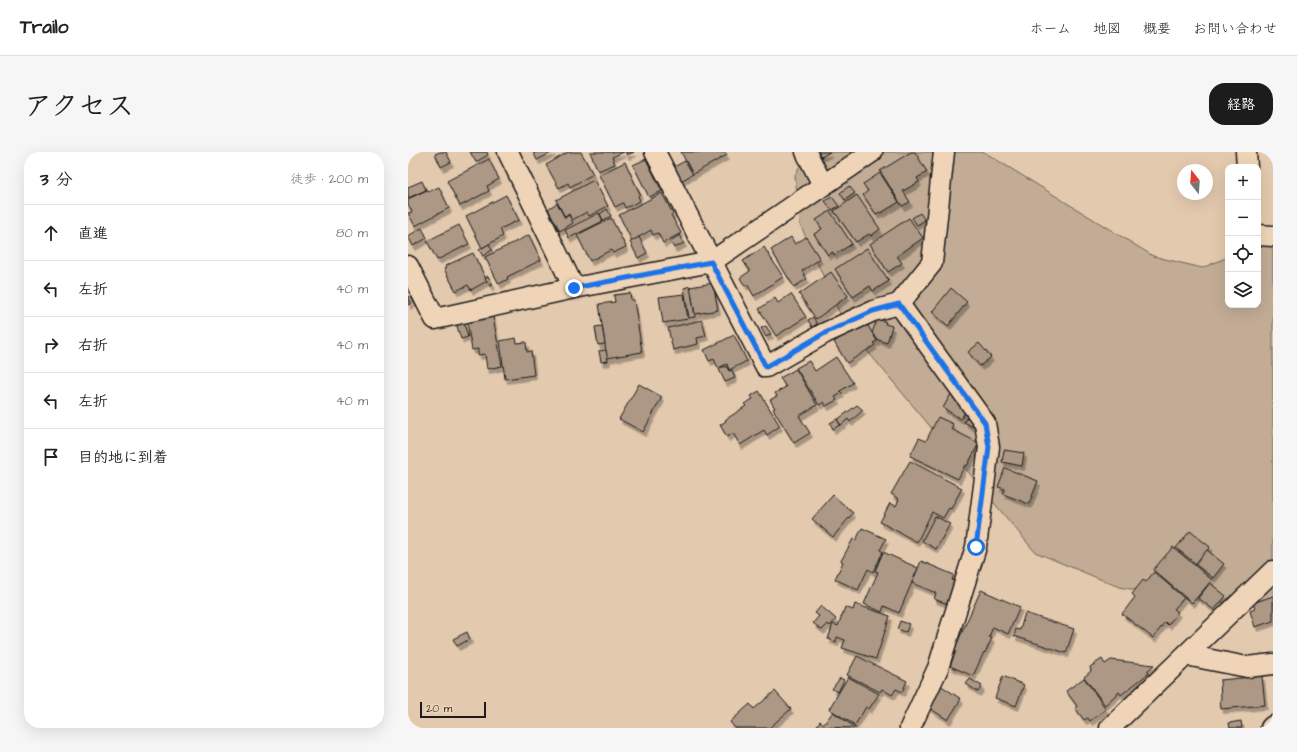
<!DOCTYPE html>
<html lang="ja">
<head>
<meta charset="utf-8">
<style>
  :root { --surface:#fff; --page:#f6f6f6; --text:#222; --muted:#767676; --line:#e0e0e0; --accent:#1c1c1c }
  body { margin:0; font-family:"Architects Daughter","Klee One",sans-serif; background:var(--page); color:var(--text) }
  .controls { position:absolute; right:12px; top:12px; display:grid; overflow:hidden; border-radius:8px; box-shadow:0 4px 16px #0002 }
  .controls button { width:36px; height:36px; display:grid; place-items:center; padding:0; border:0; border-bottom:1px solid var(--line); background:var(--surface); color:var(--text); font:20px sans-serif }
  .compass { position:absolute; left:769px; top:12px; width:36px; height:36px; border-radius:50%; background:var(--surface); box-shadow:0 4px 16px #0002; rotate:343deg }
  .scale { position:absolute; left:12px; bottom:10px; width:66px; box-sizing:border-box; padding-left:4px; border:2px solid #1c1c1c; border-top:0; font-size:11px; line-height:14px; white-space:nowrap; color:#1c1c1c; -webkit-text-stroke:3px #f0d4b7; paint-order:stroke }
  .stop { position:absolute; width:12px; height:12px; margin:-9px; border:3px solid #1a73e8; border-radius:50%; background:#fff }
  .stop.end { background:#1a73e8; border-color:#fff; box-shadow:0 1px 4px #0008 }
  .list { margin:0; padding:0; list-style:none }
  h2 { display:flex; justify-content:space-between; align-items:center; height:52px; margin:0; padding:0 16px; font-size:17px }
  h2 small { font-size:13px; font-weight:400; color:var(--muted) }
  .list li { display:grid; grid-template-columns:26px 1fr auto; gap:12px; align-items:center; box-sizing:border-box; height:56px; padding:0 16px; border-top:1px solid var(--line) }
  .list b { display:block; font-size:15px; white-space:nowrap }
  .list em { font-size:13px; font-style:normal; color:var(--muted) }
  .icon { flex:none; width:22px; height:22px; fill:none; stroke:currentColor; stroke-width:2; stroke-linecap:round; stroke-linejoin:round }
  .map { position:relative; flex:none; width:865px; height:576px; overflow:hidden; border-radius:16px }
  header { display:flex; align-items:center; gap:24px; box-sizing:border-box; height:56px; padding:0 20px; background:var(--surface); border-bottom:1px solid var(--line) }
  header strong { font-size:19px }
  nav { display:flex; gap:22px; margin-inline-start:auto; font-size:14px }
  .intro { display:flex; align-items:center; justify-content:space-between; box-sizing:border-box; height:96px; padding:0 24px }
  h1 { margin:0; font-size:28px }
  .button { padding:10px 18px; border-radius:16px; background:var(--accent); color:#fff; font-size:14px; font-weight:700 }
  main { display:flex; gap:24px; padding:0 24px }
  aside { flex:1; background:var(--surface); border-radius:16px; box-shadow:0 4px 16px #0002 }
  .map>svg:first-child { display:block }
</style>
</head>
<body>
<header>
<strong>Trailo</strong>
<nav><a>ホーム</a><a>地図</a><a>概要</a><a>お問い合わせ</a></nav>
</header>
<div class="intro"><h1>アクセス</h1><a class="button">経路</a></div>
<main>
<aside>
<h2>3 分<small>徒歩 · 200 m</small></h2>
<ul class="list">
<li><svg class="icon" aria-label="ahead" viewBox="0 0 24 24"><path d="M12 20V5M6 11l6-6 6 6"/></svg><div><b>直進</b></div><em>80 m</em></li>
<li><svg class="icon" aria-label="left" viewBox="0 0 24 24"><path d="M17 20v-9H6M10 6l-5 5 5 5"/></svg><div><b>左折</b></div><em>40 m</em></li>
<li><svg class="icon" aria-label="right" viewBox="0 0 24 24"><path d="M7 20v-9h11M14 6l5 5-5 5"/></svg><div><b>右折</b></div><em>40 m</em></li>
<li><svg class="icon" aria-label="left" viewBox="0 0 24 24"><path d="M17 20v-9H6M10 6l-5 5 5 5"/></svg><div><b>左折</b></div><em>40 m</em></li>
<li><svg class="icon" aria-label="arrive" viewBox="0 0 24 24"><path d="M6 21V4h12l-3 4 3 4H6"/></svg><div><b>目的地に到着</b></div></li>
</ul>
</aside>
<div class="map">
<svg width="865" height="576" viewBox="0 0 865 576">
  <defs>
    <filter id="shadow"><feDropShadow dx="2.5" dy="4.5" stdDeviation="0" flood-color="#0004"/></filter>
  </defs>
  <rect width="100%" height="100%" fill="#e3c9ae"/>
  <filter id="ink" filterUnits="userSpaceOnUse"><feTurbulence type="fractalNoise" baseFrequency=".025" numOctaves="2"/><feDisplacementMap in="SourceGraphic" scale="8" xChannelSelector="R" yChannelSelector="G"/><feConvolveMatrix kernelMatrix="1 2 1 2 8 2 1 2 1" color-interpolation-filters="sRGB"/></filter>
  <g filter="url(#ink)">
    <path fill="#c2ac95" stroke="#6f6458" d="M399,0H576L745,104L794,116L820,105V153H850V91L865,84V453L858,454L777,447L711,435L627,400L436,171L392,72L387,23Z"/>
    <g fill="#ac9885" stroke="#1c1c1c" filter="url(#shadow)">
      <path d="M32,0H38L43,10L33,15L27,2Z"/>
      <path d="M62,0H79L80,3L68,10Z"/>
      <path d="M125,0H145L129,8Z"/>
      <path d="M160,0H173L185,22L162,35L160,31L151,36L138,13Z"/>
      <path d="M182,0H216L204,5L207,12L190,19Z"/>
      <path d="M217,0H226L219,3Z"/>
      <path d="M273,0H317L319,3L285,22Z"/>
      <path d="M410,0H422L413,5Z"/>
      <path d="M503,0H507L519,20L509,26L511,30L495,39L502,50L494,54L472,19Z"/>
      <path d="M81,7L91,27L79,34L81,39L52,54L39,29Z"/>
      <path d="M238,7L254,39L241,45L225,13Z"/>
      <path d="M277,9L285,22L273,29L266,15Z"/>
      <path d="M217,10L232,42L230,44L232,49L217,56L215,51L207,55L191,23Z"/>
      <path d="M472,21L491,50L473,61L472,60L468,62L455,43L460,39L455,32Z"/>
      <path d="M186,28L200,54L181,64L179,60L164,68L161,62L157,65L148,48Z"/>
      <path d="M14,29L18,38L0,46V35Z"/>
      <path d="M441,34L447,41L437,48L432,41Z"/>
      <path d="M31,35L41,56L7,74L0,61L4,60L0,52V47L19,38L20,40Z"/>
      <path d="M254,41L265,62L263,63L273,81L255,91L250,81L245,83L243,78L224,89L211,63Z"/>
      <path d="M98,43L111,68L92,77L95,84L74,96L58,64Z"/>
      <path d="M449,43L472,77L463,84L461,82L448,90L426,59Z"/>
      <path d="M424,45L431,54L424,58L417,49Z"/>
      <path d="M149,51L157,66L161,63L165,71L152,79L140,57Z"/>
      <path d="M199,57L203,64L195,68L192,62Z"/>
      <path d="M422,59L444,92L426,103L425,100L420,103L406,82L414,77L408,68Z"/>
      <path d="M191,61L195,69L161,86L157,78Z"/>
      <path d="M512,61L517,68L509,73L504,66Z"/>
      <path d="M203,66L218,95L205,101L203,98L182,109L169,83Z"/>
      <path d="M501,66L515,86L489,104L494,111L480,120L462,92Z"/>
      <path d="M51,73L61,92L29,108L19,89Z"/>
      <path d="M14,76L19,86L5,94L0,84Z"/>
      <path d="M121,83L133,108L99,125L100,127L91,132L77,105Z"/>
      <path d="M272,83L276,91L266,96L262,89Z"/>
      <path d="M231,85L239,101L230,106L222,90Z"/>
      <path d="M383,85L387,92L398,85L412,107L394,119L399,127L386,135L363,98Z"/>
      <path d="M81,92L84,98L75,104L71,98Z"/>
      <path d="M356,95L375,125L346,144L339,132L337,134L332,126L342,119L335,109Z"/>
      <path d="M459,96L481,129L465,139L462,134L445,145L427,117Z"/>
      <path d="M65,101L79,129L63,138L60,133L48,139L36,117L38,116L37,114Z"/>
      <path d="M423,120L440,144L408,167L391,142Z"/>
      <path d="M80,124L85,133L82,134L77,126Z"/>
      <path d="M305,131L310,158L287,162L282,135Z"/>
      <path d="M282,134L287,165L281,166L276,136Z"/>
      <path d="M543,136L559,150L540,174L524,160Z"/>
      <path d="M222,141L223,148H226L234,200L199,206L191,152L207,150L206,143Z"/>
      <path d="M276,142L280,167L255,171L251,145Z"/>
      <path d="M383,142L398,165L368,184L351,157L367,146L370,151Z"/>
      <path d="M0,144L4,151L0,153Z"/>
      <path d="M84,160L94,214L79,217L77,202L70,203V197L64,198L59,170H63L62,164Z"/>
      <path d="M405,165L409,172L404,175L400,168Z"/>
      <path d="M469,167L478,170L477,172L484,174L479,191L468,187L464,181Z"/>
      <path d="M55,168L60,185L53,187L48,171Z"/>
      <path d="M294,168L298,184L289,186L290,192L265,198L260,176Z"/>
      <path d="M457,169L469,189L465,191L467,193L439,211L426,190Z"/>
      <path d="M194,174L197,192L190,193L187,175Z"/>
      <path d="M358,174L363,182L358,185L353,176Z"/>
      <path d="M326,183L339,209L321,218L319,212L310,216L306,207L301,209L296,198Z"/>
      <path d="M108,186L109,191L118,190L119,200L123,199L126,223L97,227L92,189Z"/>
      <path d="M571,191L583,205L572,214L560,200Z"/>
      <path d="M198,198L200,209L193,210L191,199Z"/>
      <path d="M428,205L445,231L432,239L434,241L427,245L429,248L418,254L416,250L411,253L388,216L401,209L407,219Z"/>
      <path d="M318,214L321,219L324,218L327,226L317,230L311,217Z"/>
      <path d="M388,217L409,253L391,264L402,281L386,291L365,257L367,256L362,248L369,244L367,241L378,235L372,226Z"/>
      <path d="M231,232L254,245L235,280L211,267Z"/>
      <path d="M351,239L372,274L359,283L356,278L332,293L325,281L319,285L312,273L318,269L317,268L338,254L336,252L345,247L343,244Z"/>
      <path d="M544,240L562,251L553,267L535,256Z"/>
      <path d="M449,253L455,258L442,270L440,267L433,273L429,268Z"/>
      <path d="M560,263L570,278L556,270Z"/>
      <path d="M530,265L545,272L543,277L571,291L559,314L557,313L550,327L502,304L511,286L518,289Z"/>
      <path d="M429,267L432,273L425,277L422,271Z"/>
      <path d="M596,298L616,301L614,314L594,310Z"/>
      <path d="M502,309L554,336L543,357L541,356L535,366L524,360L509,390L472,370L482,351L488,354L491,347L483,342Z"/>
      <path d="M597,316L630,329L621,352L595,342L597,337L590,335Z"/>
      <path d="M425,343L445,361L425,385L404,367Z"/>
      <path d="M527,364L542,372L528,397L514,389Z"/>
      <path d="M454,376L478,387L472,398L475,400L465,420L460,417L450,438L427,427L435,410L433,409L445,387L448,388Z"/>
      <path d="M782,379L802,395L788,412L768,396Z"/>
      <path d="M765,395L804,428L784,451L745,418Z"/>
      <path d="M799,398L816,412L805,426L787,412Z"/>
      <path d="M475,400L510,416L491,461L476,454L474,460L456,452L470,420L467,419Z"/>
      <path d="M513,409L546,423L544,428L551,431L542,453L526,447L528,441L504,431Z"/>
      <path d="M746,420L776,446L766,457L770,460L760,473L757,470L745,486L714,462L727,445L724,442L735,428L738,430Z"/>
      <path d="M802,431L818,444L806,458L790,446Z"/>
      <path d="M573,438L612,455L600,482L585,475L581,485L584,486L577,501L576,500L565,524L542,514L548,499L546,498Z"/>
      <path d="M865,444V469L847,475L842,459L847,457L845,451Z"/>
      <path d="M447,452L482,464L468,507L434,496L437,488L429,485L428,490L420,487L425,472L430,474L437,455L445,458Z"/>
      <path d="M413,454L428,467L422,474L420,472L414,478L405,471L411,464L407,461Z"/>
      <path d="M617,461L666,477L658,501L606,484L608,477L612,478Z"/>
      <path d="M492,469L501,472L498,480L489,477Z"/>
      <path d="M59,480L62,487L49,494L45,487Z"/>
      <path d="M449,504L499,529L494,540L488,537L484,543L474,537L472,540L439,523Z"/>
      <path d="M694,507L697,512L703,508L746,513L739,519L741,521L713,543L711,540L697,553L676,525L683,519L682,515Z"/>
      <path d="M595,524L616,533L608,554L587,546Z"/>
      <path d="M854,524L857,553L813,557L812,548L813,547L812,528Z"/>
      <path d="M440,525L471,542L461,557L458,555L447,573L421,557Z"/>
      <path d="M432,526L436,528L430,540L424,537Z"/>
      <path d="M676,526L698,557L682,569L680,566L676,568L667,556L669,554L658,539Z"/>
      <path d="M562,527L574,534L570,540L558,532Z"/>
      <path d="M532,533L553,547L540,568L518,554Z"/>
      <path d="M367,539L383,557L361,576H327L322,570L342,552L346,557Z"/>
      <path d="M425,560L448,576L408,575L412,569L416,572Z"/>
      <path d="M833,569L834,576H822L821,571Z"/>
    </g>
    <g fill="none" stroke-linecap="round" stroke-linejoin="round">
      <g stroke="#1c1c1c" stroke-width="23">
        <g id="street">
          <path d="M100,0L166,136"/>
          <path d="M247,0L358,215L417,181L465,159L491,152"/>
          <path d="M398,0L415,33"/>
          <path d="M838,0L839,15"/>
          <path d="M850,83L865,84"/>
          <path d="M0,114L27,167L166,136L303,110L464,0"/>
          <path d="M778,503L839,515L865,512"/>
          <path d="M502,576L530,516L568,395L581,295L577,271L491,152L524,111L536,0"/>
          <path d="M702,576L865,419"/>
          <path d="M863,576L865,574"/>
        </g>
      </g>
      <use href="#street" stroke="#f0d4b7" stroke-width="20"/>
    </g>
  </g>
  <g fill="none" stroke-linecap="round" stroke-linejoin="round" filter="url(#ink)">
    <path stroke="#1a73e8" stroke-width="5" d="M166,136L303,110L358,215L417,181L465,159L491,152L577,271L581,295L568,395"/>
  </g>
</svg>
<div class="controls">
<button>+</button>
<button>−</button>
<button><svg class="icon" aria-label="locate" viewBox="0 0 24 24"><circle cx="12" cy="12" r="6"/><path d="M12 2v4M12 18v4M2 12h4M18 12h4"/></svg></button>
<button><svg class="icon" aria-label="layers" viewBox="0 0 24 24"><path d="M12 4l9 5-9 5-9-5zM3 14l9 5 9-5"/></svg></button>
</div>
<svg class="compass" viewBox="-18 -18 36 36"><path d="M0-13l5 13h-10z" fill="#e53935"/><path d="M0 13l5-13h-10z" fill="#767676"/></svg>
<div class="scale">20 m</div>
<div class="stop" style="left:568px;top:395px"></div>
<div class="stop end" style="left:166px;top:136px"></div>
</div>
</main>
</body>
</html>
